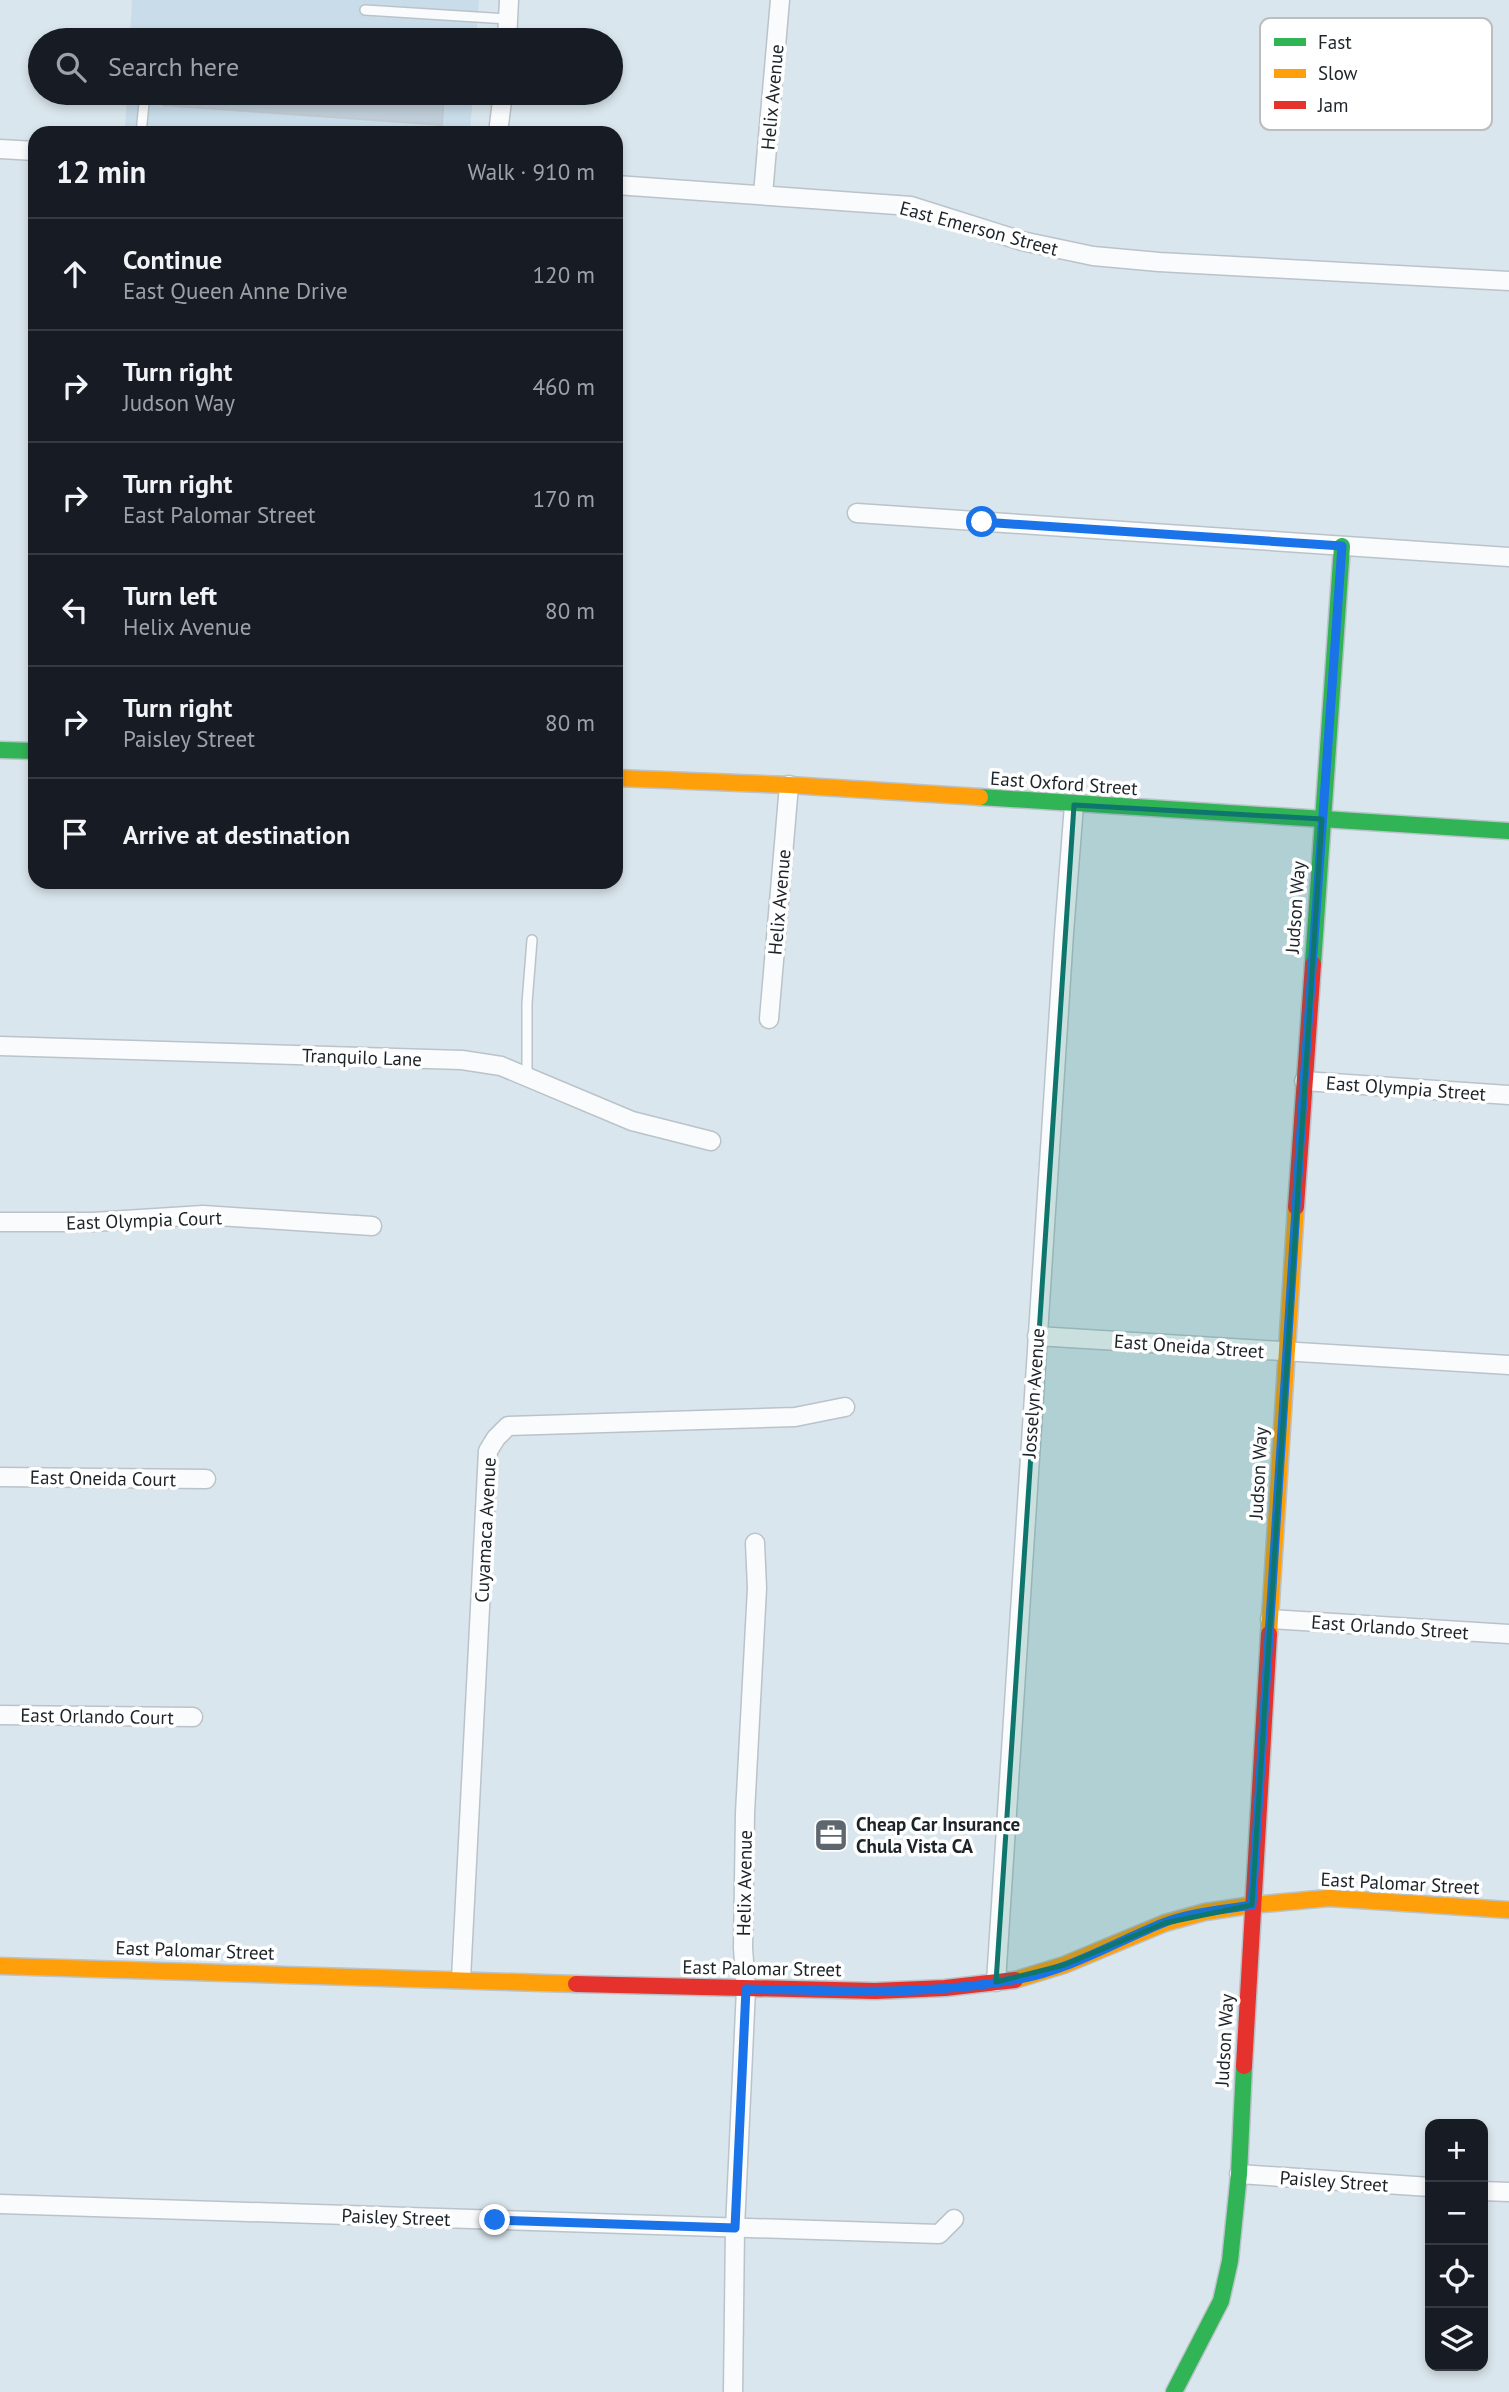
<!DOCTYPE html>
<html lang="en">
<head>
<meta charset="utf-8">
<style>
  :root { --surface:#171b24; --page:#20242c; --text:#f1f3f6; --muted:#9ea1a6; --line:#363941 }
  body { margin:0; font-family:"PT Sans",sans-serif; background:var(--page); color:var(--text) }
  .controls { position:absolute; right:21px; bottom:21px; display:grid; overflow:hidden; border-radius:14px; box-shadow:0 4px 10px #0003 }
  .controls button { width:63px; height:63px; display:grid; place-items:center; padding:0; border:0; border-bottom:2px solid var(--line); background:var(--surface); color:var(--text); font:35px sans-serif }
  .stop { position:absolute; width:21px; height:21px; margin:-16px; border:5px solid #1a73e8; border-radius:50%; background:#fff }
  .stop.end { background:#1a73e8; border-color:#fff; box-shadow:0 2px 7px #0008 }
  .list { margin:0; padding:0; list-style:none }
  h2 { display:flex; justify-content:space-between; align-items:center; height:91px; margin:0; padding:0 28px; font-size:30px }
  h2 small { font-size:23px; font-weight:400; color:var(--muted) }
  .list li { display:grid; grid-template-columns:46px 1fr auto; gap:21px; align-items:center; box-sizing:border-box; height:112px; padding:0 28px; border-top:2px solid var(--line) }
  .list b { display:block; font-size:26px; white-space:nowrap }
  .list p { margin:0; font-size:23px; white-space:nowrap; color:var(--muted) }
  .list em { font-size:23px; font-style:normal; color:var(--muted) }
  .icon { flex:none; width:38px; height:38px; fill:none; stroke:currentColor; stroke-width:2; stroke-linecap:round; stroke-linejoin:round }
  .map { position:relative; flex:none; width:1509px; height:2392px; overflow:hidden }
  .search { position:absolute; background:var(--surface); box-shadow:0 4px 10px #0003; left:28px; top:28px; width:595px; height:77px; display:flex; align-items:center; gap:18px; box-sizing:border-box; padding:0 24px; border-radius:38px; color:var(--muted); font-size:26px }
  .panel { position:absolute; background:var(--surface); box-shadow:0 4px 10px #0003; left:28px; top:126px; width:595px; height:763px; border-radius:21px }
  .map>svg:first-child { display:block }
</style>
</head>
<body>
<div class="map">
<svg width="1509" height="2392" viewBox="0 0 1509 2392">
  <rect width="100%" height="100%" fill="#dae6ed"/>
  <g fill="#c8dce9">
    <path d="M132,0H479L476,40H130Z"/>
    <path d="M127,93H473L470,133H202L125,129Z"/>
  </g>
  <path fill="#c0ced9" stroke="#c1cad0" stroke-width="2" d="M163,93H444L442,125L163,105Z"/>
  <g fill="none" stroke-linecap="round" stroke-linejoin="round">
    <g stroke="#bac3c9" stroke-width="12">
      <g id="lane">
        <path d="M365,10L508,19"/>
        <path d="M150,40L151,35"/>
        <path d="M141,133L145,93"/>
        <path d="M527,1077V1003L532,940"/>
      </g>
    </g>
    <g stroke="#bac3c9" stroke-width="21">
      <g id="street">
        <path d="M507,40L509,0"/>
        <path d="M498,133L503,93"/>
        <path d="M0,149L35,151"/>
        <path d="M616,185L911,206L1022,241L1093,256L1159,262L1509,281"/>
        <path d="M763,194L780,0"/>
        <path d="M857,513L1509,557"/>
        <path d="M769,1019L789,785"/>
        <path d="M0,1046L462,1060L501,1066L632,1121L711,1141"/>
        <path d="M1304,1081L1509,1095"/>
        <path d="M0,1222H93L203,1215L372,1226"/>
        <path d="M1037,1336L1509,1365"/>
        <path d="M0,1477L206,1479"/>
        <path d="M1270,1619L1509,1634"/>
        <path d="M0,1715L193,1717"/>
        <path d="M461,1979L488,1451L496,1438L508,1426L795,1417L845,1407"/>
        <path d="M996,1982L1064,933L1074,805"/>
        <path d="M1239,2174L1430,2187"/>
        <path d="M1483,2191L1509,2192"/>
        <path d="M0,2204L939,2234L954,2219"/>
        <path d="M733,2392L735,2228L746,1989L743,1948L745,1813L757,1588L755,1543"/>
      </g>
    </g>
    <g stroke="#bac3c9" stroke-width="19">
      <g id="fast">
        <path d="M0,750L35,751"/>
        <path d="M980,797L1509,831"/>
        <path d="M1313,964L1342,546"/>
        <path d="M1174,2392L1221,2301L1230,2261L1239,2174L1244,2066"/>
      </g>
    </g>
    <g stroke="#bac3c9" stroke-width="19">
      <g id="slow">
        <path d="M616,778L789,785L980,797"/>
        <path d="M1269,1634L1296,1207"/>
        <path d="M0,1966L576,1984"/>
        <path d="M1015,1980L1064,1965L1165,1923L1205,1912L1252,1905L1329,1898L1509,1910"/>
      </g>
    </g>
    <g stroke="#bac3c9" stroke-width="19">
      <g id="jam">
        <path d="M1296,1207L1313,964"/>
        <path d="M576,1984L875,1991L945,1988L1015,1980"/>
        <path d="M1244,2066L1269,1634"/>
      </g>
    </g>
    <use href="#lane" stroke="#f9fbfc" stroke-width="9"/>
    <use href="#street" stroke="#f9fbfc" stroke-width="18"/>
    <use href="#fast" stroke="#30b455" stroke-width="16"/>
    <use href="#slow" stroke="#ff9f0a" stroke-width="16"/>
    <use href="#jam" stroke="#e5322d" stroke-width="16"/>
  </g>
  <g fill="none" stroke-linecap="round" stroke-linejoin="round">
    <path stroke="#1a73e8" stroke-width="9" d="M495,2220L735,2228L746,1989C836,1991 929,1996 1019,1979C1069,1970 1116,1942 1163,1923C1191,1912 1223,1910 1252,1905L1304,1082L1342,546L982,522"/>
  </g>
  <path fill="#0f766e" fill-opacity="0.2" stroke="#0f766e" stroke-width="5" stroke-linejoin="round" d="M1074,805L1322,819L1252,1905L1165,1923L1064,1965L996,1982Z"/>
  <defs>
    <g id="office-square" transform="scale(1.75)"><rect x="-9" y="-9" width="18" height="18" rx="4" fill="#5e676e" stroke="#fff"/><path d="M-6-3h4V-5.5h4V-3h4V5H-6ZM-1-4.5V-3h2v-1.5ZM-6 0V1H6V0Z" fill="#fff"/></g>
  </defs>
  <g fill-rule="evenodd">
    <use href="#office-square" x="831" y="1835"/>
  </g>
  <g text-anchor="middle" stroke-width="7" stroke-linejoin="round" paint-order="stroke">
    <g font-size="19" fill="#1c2329" stroke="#fff">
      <text transform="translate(772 97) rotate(-85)" y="7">Helix Avenue</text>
      <text transform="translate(979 228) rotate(15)" y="7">East Emerson Street</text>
      <text transform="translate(1064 783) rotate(4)" y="7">East Oxford Street</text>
      <text transform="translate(779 902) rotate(-85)" y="7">Helix Avenue</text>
      <text transform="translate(1295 907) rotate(-86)" y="7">Judson Way</text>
      <text transform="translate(362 1057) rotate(2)" y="7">Tranquilo Lane</text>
      <text transform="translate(1406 1088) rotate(4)" y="7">East Olympia Street</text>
      <text transform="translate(144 1220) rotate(-2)" y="7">East Olympia Court</text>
      <text transform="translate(1189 1346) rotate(4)" y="7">East Oneida Street</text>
      <text transform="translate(1033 1393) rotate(-86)" y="7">Josselyn Avenue</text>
      <text transform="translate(1258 1473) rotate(-87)" y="7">Judson Way</text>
      <text transform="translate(103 1478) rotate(1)" y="7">East Oneida Court</text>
      <text transform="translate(485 1530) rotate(-87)" y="7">Cuyamaca Avenue</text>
      <text transform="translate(1390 1627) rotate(4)" y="7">East Orlando Street</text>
      <text transform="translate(97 1716) rotate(1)" y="7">East Orlando Court</text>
      <text transform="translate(744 1883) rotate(-89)" y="7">Helix Avenue</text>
      <text transform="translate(1400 1883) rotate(3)" y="7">East Palomar Street</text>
      <text transform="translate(195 1950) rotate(2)" y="7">East Palomar Street</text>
      <text transform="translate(762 1968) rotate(1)" y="7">East Palomar Street</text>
      <text transform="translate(1224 2040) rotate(-87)" y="7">Judson Way</text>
      <text transform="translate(1334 2181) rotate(4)" y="7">Paisley Street</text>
      <text transform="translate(396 2217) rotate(2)" y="7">Paisley Street</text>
    </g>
    <g font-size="19" font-weight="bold" fill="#1c2329" stroke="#fff" text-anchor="start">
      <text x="856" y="1831">Cheap Car Insurance<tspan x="856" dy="22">Chula Vista CA</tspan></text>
    </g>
  </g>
  <rect x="1260" y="18" width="232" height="112" rx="10" fill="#fff" stroke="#bbbdbf" stroke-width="2"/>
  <rect x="1274" y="38" width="32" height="8" fill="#30b455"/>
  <rect x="1274" y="69" width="32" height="9" fill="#ff9f0a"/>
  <rect x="1274" y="101" width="32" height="8" fill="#e5322d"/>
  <g font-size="19" fill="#1c2329">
    <text x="1318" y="49">Fast</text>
    <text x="1318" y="80">Slow</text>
    <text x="1318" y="112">Jam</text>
  </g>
</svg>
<div class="controls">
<button>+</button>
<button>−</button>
<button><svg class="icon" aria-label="locate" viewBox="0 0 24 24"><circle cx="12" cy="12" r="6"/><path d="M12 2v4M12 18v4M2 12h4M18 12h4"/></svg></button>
<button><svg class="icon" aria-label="layers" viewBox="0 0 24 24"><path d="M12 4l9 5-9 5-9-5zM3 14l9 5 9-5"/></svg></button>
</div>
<div class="stop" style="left:982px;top:522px"></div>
<div class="stop end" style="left:495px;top:2220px"></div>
<div class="search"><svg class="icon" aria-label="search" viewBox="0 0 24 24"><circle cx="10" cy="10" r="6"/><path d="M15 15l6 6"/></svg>Search here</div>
<section class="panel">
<h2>12 min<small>Walk · 910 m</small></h2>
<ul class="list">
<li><svg class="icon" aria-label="ahead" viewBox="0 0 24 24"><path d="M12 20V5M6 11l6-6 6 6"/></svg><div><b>Continue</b><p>East Queen Anne Drive</p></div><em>120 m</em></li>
<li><svg class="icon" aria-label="right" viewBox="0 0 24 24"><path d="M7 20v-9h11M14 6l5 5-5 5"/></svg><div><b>Turn right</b><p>Judson Way</p></div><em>460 m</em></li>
<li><svg class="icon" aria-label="right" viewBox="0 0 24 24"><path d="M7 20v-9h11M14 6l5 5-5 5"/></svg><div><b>Turn right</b><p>East Palomar Street</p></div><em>170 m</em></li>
<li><svg class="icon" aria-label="left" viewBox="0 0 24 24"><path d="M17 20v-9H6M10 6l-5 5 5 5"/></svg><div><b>Turn left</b><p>Helix Avenue</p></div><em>80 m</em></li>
<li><svg class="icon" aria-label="right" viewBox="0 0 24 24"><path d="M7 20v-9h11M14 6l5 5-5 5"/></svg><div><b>Turn right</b><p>Paisley Street</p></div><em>80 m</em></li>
<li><svg class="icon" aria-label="arrive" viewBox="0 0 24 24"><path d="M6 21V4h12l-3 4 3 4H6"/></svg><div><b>Arrive at destination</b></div></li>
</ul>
</section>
</div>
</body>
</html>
